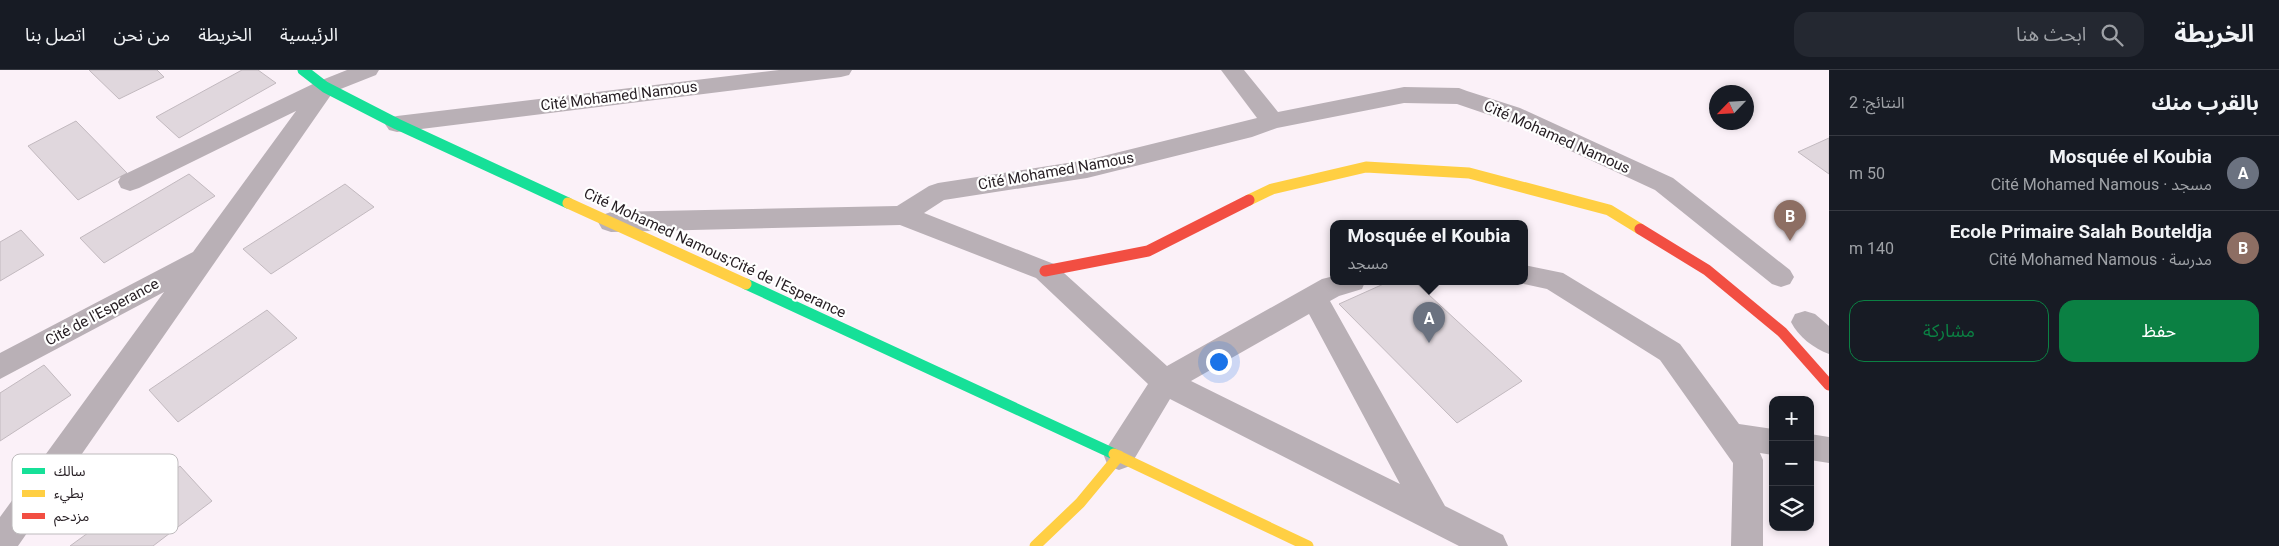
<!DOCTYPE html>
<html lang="ar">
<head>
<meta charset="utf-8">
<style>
  :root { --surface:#171b24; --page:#242831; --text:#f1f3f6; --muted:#9ea1a6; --line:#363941; --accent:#0b8043 }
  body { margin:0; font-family:Roboto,"Noto Sans Arabic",sans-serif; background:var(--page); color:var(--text); direction:rtl }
  .controls { position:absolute; right:15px; bottom:15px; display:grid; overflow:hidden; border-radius:10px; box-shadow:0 2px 8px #0003 }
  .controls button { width:45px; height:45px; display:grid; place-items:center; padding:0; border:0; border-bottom:1px solid var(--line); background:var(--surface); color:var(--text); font:25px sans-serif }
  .compass { position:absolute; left:1709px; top:15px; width:45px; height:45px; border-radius:50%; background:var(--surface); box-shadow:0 2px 8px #0003; rotate:245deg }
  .you { position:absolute; left:1218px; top:291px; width:18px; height:18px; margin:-12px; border:4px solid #fff; border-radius:50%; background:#1a73e8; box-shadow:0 0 0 8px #1a73e833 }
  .badge { display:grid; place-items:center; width:32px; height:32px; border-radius:50%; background:var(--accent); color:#fff; font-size:16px; font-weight:700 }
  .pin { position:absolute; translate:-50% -41px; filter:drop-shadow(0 1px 2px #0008) }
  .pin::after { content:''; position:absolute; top:26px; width:18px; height:15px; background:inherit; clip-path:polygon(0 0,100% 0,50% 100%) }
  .popup { position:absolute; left:1330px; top:150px; width:198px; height:65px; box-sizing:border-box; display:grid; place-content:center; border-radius:10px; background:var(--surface); filter:drop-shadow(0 1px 4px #0005); font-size:16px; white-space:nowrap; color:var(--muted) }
  .popup b { font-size:19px; color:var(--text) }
  .popup::after { content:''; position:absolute; left:50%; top:100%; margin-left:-10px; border:10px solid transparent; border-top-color:var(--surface) }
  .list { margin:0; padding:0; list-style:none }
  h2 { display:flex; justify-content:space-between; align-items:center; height:65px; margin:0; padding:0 20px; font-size:21px }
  h2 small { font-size:16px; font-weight:400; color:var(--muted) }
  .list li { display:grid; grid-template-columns:32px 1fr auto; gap:15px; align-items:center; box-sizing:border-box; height:75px; padding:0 20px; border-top:1px solid var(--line) }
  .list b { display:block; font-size:19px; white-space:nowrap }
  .list p { margin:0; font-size:16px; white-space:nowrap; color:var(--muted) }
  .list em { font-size:16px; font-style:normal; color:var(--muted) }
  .actions { display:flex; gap:10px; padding:15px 20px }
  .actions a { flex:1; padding:11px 0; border:1px solid var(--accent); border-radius:15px; text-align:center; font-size:18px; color:var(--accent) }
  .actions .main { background:var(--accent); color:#fff }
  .icon { flex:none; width:28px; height:28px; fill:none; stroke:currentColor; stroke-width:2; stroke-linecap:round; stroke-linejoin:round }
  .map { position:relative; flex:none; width:1829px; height:476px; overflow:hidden; direction:ltr }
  header { display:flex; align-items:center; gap:30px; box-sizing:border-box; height:70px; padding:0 25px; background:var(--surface); border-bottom:1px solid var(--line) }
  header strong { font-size:24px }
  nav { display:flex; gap:28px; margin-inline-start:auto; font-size:18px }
  .search { width:350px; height:45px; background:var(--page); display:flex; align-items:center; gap:12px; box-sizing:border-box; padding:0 18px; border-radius:15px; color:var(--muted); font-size:19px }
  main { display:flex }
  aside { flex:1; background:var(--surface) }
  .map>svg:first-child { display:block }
</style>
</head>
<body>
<header>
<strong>الخريطة</strong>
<div class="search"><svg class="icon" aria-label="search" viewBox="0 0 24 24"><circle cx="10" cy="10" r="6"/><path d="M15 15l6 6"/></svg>ابحث هنا</div>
<nav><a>الرئيسية</a><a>الخريطة</a><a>من نحن</a><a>اتصل بنا</a></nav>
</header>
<main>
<aside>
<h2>بالقرب منك<small>النتائج: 2</small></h2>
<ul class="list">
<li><span class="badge" style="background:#6b7280">A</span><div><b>Mosquée el Koubia</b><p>مسجد · Cité Mohamed Namous</p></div><em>50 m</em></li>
<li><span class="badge" style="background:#8d6e63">B</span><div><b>Ecole Primaire Salah Bouteldja</b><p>مدرسة · Cité Mohamed Namous</p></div><em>140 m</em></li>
</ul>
<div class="actions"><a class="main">حفظ</a><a>مشاركة</a></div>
</aside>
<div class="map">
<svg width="1829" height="476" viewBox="0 0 1829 476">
  <rect width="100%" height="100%" fill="#fbf1f8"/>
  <g fill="#e0d7dd" stroke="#c2b9bf">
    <path d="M89,0H157L164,7L119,29Z"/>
    <path d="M242,0H258L276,13L179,68L156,47Z"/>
    <path d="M76,51L127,103L78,130L28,76Z"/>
    <path d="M1829,68V104L1798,82Z"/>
    <path d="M189,104L215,126L104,193L80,168Z"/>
    <path d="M345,114L374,137L271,204L243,179Z"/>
    <path d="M21,160L44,185L0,211V172Z"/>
    <path d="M1388,212H1415L1522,311L1457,353L1339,234Z"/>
    <path d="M267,240L297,268L178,352L149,320Z"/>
    <path d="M44,295L71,325L0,371V323Z"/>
    <path d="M180,396L212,431L153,476H70Z"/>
  </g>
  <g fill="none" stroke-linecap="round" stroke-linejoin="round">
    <g fill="#b9b0b6" fill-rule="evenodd">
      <path d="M347,0H379L376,5L333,22L18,476H0V447L164,222L0,309V283L193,182L296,41L139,118L130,121L121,118L118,112L121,106L317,12Z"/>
      <path d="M779,0H852L849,5L841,7L397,62L389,60L385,54L389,48L397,46Z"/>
      <path d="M1221,0H1244L1278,42L1404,17L1459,18L1467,21L1520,38L1673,108L1790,200L1794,207L1790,214L1781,217L1772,214L1655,120L1504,50L1457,34L1404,33L1277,58L1252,67L1087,108L944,130L924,143L1054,194L1167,296L1322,209L1334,206V212H1365L1362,219L1339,226L1330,231L1445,436L1503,465L1508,476H1459L1170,329L1130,396L1119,400L1108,396L1104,386L1108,376L1148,314L1036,208L900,155L611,162L602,159L598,152L602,145L611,142L897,136L929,116L938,113L1087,90L1257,48ZM1309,244L1400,414L1191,311Z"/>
      <path d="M1524,195L1563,203L1680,274L1739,354L1773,359V385L1760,383L1763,390V476H1731L1733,393L1660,290L1547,219L1515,212H1524Z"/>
      <path d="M1805,241L1815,244L1829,256V284C1814,279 1798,266 1791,252L1795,244Z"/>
      <path d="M1810,364L1829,367V393L1810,390Z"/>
    </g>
    <g stroke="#16e098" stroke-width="11">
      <path d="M303,0L325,17L397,54L568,133"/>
      <path d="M746,214L1114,384"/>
    </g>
    <g stroke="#ffcf43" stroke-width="11">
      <path d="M1249,130L1272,119L1366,97L1469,103L1609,140L1640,159"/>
      <path d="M568,133L746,214"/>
      <path d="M1114,384L1308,476"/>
      <path d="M1035,476L1080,433L1119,386"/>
    </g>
    <g stroke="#f24e42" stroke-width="11">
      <path d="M1640,159L1707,200L1782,262L1829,315"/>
      <path d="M1045,201L1148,181L1249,130"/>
    </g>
  </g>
  <g text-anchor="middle" stroke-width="4.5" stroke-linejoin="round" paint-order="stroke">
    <g font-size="15" fill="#251d22" stroke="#fff">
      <text transform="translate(619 26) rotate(-7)" y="5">Cité Mohamed Namous</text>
      <text transform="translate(1557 67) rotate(24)" y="5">Cité Mohamed Namous</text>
      <text transform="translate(1056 101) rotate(-10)" y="5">Cité Mohamed Namous</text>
      <text transform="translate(715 183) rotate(25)" y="5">Cité Mohamed Namous;Cité de l'Esperance</text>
      <text transform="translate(102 242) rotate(-28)" y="5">Cité de l'Esperance</text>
    </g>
  </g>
  <rect x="12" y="384" width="166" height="80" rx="8" fill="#fff" stroke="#bebbbd" stroke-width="1"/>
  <rect x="22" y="398" width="23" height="6" fill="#16e098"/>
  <rect x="22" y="420" width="23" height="7" fill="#ffcf43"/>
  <rect x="22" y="443" width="23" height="6" fill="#f24e42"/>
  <g font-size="14" fill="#251d22">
    <text x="54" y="406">سالك</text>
    <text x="54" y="428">بطيء</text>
    <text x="54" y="451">مزدحم</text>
  </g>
</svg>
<div class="controls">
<button>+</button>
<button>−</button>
<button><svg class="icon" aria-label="layers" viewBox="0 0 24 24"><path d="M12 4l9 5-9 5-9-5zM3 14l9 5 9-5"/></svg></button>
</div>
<svg class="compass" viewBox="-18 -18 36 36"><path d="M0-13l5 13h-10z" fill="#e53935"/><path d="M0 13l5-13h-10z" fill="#9ea1a6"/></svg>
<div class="you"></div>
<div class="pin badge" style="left:1429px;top:273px;background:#6b7280">A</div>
<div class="popup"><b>Mosquée el Koubia</b>مسجد</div>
<div class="pin badge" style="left:1790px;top:171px;background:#8d6e63">B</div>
</div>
</main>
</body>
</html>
